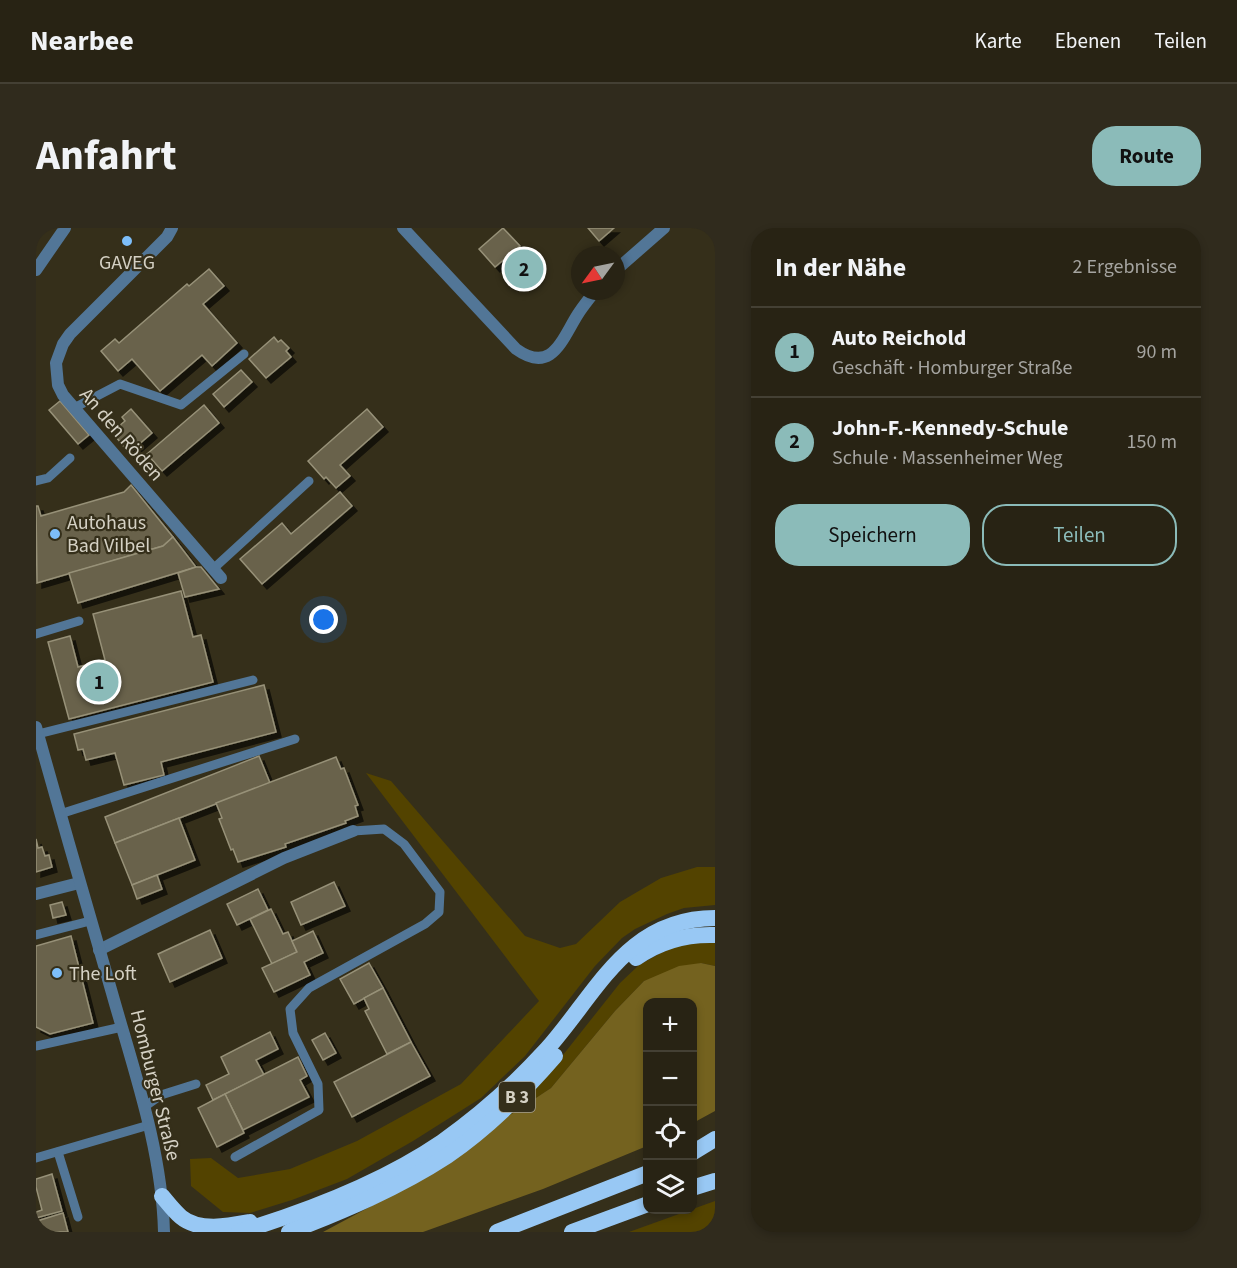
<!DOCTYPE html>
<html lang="de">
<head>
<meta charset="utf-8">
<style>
  :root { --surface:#282314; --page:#302b1d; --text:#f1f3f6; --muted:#a5a4a0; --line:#444034; --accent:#8bbbb9 }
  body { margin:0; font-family:"Source Sans 3",sans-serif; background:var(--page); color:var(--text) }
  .controls { position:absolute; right:18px; bottom:18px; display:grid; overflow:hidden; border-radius:12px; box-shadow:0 3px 9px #0003 }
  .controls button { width:54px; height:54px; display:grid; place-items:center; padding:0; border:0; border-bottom:2px solid var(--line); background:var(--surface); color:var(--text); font:30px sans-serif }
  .compass { position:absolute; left:535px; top:18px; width:54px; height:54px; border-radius:50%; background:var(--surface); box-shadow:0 3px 9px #0003; rotate:237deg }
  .you { position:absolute; left:288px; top:392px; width:21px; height:21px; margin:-15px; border:4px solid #fff; border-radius:50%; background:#1a73e8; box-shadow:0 0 0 9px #1a73e833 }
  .badge { display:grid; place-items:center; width:39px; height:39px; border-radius:50%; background:var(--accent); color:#111; font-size:20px; font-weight:700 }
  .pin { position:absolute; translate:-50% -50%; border:3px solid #fff; box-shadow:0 2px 6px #0006 }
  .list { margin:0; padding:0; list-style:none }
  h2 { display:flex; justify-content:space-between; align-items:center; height:78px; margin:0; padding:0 24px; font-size:26px }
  h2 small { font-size:20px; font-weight:400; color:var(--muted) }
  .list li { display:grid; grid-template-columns:39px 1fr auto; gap:18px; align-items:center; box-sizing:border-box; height:90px; padding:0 24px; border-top:2px solid var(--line) }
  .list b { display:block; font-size:22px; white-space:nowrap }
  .list p { margin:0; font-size:20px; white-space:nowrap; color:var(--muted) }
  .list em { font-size:20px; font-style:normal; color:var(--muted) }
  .actions { display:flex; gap:12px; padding:18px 24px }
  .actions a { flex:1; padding:14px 0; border:2px solid var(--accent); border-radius:24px; text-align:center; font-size:21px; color:var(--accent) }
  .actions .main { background:var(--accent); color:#111 }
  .icon { flex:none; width:33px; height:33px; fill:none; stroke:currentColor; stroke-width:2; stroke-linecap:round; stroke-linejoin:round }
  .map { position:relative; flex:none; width:679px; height:1004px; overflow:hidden; border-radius:24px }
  header { display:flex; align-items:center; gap:36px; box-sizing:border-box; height:84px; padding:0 30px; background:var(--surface); border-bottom:2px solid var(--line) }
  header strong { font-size:28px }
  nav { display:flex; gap:33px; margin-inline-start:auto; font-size:21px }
  .intro { display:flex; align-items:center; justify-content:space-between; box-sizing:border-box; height:144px; padding:0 36px }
  h1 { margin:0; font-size:42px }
  .button { padding:15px 27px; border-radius:24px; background:var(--accent); color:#111; font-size:21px; font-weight:700 }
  main { display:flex; gap:36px; padding:0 36px }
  aside { flex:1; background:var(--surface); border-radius:24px; box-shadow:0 3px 9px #0003 }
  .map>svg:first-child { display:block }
</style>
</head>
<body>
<header>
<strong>Nearbee</strong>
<nav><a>Karte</a><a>Ebenen</a><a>Teilen</a></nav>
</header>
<div class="intro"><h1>Anfahrt</h1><a class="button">Route</a></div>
<main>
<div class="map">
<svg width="679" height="1004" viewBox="0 0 679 1004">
  <defs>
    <filter id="shadow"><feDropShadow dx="5" dy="5" stdDeviation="0" flood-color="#0009"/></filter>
  </defs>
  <rect width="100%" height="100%" fill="#352f1a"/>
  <g fill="#534300">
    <path d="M330,545L355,553L489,708L524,720L540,716L584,674L625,650L661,639H679V677L648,680L631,686L599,701L586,710L559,738L489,828L445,870L377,913L311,951L256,972L214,985L187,984L155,958L154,931L175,930L202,950L254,941L321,913L425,856L503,773Z"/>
    <path d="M659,715H679V738L665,735L608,753L579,783L515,860L469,891L523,832L584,755L603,737L634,720Z"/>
    <path d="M679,973V1004H593Z"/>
  </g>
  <path fill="#74621f" d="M665,735L679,738V883L657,895L656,774H612L611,918L507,961L387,1004H287L341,975L515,860L579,783L608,753L643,738Z"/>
  <g fill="#69624b" stroke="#979178" stroke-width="1.5" filter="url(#shadow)">
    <path d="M467,0L484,18L459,39L443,21Z"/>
    <path d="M552,0H578L563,13Z"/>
    <path d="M477,39L487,48L476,57L472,51L475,48L472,43Z"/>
    <path d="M173,41L188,58L167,76L201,115L176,138L166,127L124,163L96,131L82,143L65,123L79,111L83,115L151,56L153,58Z"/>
    <path d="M238,109L242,114L245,112L253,120L250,123L255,129L230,150L213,131Z"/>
    <path d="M205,142L216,154L188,179L177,166Z"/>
    <path d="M24,173L53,207L42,216L13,182Z"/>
    <path d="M168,177L183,195L126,243L111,226Z"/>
    <path d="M95,181L116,205L93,225L76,204L89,193L86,189Z"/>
    <path d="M331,181L347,199L304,237L314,248L300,260L290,249L288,251L272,233Z"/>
    <path d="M95,257L137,309L127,318L1,355L0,278H2L5,288L88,264Z"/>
    <path d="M304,264L316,278L226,356L204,331L246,295L255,306Z"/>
    <path d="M137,309L160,339L42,375L33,345L127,318Z"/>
    <path d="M160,339H165L183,361L149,369L142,345Z"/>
    <path d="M145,363L157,409L165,407L177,454L33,491L12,414L34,408L42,439L69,432L57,386Z"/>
    <path d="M228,457L240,504L125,534L128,547L88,557L79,525L50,532L47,521L42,522L38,506Z"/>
    <path d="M223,528L234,555L79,615L69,589Z"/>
    <path d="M300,529L305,541L308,540L322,577L319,578L322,588L309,593L310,595L249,616L250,619L202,634L197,621L195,622L183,591L186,590L180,575Z"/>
    <path d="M143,590L159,632L96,657L79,615Z"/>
    <path d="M0,611L2,620L6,619L9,628L13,627L16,639L0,644Z"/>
    <path d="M121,647L126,661L101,671L96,657Z"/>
    <path d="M298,654L309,678L265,697L255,674Z"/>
    <path d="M222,661L232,682L201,697L191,676Z"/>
    <path d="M26,674L30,687L17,690L14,677Z"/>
    <path d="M235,681L247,706L252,704L261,724L236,736L214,691Z"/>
    <path d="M174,702L186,730L134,754L122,726Z"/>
    <path d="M277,703L287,725L268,734L274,747L238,764L226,740L261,724L256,713Z"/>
    <path d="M35,708L57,795L14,806L0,799V718Z"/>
    <path d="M333,735L347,760L318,776L304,751Z"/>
    <path d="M347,760L375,814L351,826L329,783L333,781L328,770Z"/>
    <path d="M234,804L242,821L220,832L228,847L177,872L170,857L193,846L185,829Z"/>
    <path d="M289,805L300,825L287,832L276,812Z"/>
    <path d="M375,814L394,848L316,889L298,854Z"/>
    <path d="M262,829L271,848L264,852L273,869L207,902L189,866Z"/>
    <path d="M189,866L208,905L181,919L162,880Z"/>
    <path d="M16,946L26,983L0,990V984L6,982L0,959V951Z"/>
    <path d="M27,985L32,1004H0L4,1001L1,993Z"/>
  </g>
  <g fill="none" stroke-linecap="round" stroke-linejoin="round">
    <g stroke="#527697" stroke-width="9">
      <path d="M38,180L84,156L145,177L208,126"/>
      <path d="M0,253L12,250L34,230"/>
      <path d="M177,341L273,253"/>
      <path d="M0,406L43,393"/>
      <path d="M2,506L217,452"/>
      <path d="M24,586L259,511"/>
      <path d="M0,707L54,693"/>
      <path d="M0,818L86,799"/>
      <path d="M108,879L125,867L160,856"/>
      <path d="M22,924L42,989"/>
      <path d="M199,929L283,882L282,856L257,805L254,781L273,760L389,696L403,684L404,664L368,616L348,601L317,603"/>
      <path d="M0,930L113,897"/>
    </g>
    <g stroke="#527697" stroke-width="12">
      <path d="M136,0L131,9L34,106L27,116L20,135L22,157L27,167L185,350"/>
      <path d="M367,0L480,121C516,147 526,111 542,86C547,78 553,71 559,63"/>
      <path d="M580,42L628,0"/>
      <path d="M0,666L43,655"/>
      <path d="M63,722L248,630L317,603"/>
    </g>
    <g stroke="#527697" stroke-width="12">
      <path d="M0,42L29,0"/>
      <path d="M0,499C25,588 50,676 76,765C98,843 126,922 128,1004"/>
    </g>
    <g stroke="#98c8f4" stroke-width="16">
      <path d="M600,730C624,713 650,706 679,707"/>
      <path d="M656,925L679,911"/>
      <path d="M656,960L679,953"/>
      <path d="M126,968C132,975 138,983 145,989C163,1004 193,998 214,994"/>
      <path d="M203,1004C272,983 346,955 406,914C444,887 480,855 511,821C561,765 591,690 679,690"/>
      <path d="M253,1004C307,983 362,960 411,928C452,900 487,865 519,828"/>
      <path d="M461,1004L612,945"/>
      <path d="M536,1004L612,976"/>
    </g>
  </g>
  <g fill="#7dbef9" stroke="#352f1a" stroke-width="2">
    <circle cx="91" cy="13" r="6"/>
    <circle cx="19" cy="306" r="6"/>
    <circle cx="21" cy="745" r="6"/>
  </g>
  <g text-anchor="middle" stroke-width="4.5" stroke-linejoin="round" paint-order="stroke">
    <rect fill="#352f1a" stroke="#a5a091" stroke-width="1.5" x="463" y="854" width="36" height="30" rx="4.5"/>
    <g font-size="18" font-weight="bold" fill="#d5d1c4">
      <text x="481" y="875">B 3</text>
    </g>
    <g font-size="20" fill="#d5d1c4" stroke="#352f1a" text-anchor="start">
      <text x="91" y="41" text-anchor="middle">GAVEG</text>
      <text x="31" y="301">Autohaus<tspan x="31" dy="23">Bad Vilbel</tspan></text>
      <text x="33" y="752">The Loft</text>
    </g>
    <g font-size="20" fill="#d5d1c4" stroke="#352f1a">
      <text transform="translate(86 206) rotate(49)" y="7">An den Röden</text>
      <text transform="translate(120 857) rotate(76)" y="7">Homburger Straße</text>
    </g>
  </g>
</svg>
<div class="controls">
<button>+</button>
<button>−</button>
<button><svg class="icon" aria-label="locate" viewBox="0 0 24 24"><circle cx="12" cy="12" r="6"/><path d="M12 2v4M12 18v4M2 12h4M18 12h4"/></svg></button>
<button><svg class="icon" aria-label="layers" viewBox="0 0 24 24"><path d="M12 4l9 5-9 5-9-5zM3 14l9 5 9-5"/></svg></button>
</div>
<svg class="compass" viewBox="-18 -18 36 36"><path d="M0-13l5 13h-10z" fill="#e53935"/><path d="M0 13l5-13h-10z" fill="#a5a4a0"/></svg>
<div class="you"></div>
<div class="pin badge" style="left:63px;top:454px">1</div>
<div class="pin badge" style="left:488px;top:41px">2</div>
</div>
<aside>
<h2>In der Nähe<small>2 Ergebnisse</small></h2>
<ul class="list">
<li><span class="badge">1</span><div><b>Auto Reichold</b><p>Geschäft · Homburger Straße</p></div><em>90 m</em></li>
<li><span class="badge">2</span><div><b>John-F.-Kennedy-Schule</b><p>Schule · Massenheimer Weg</p></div><em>150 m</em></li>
</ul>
<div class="actions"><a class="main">Speichern</a><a>Teilen</a></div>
</aside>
</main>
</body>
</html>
